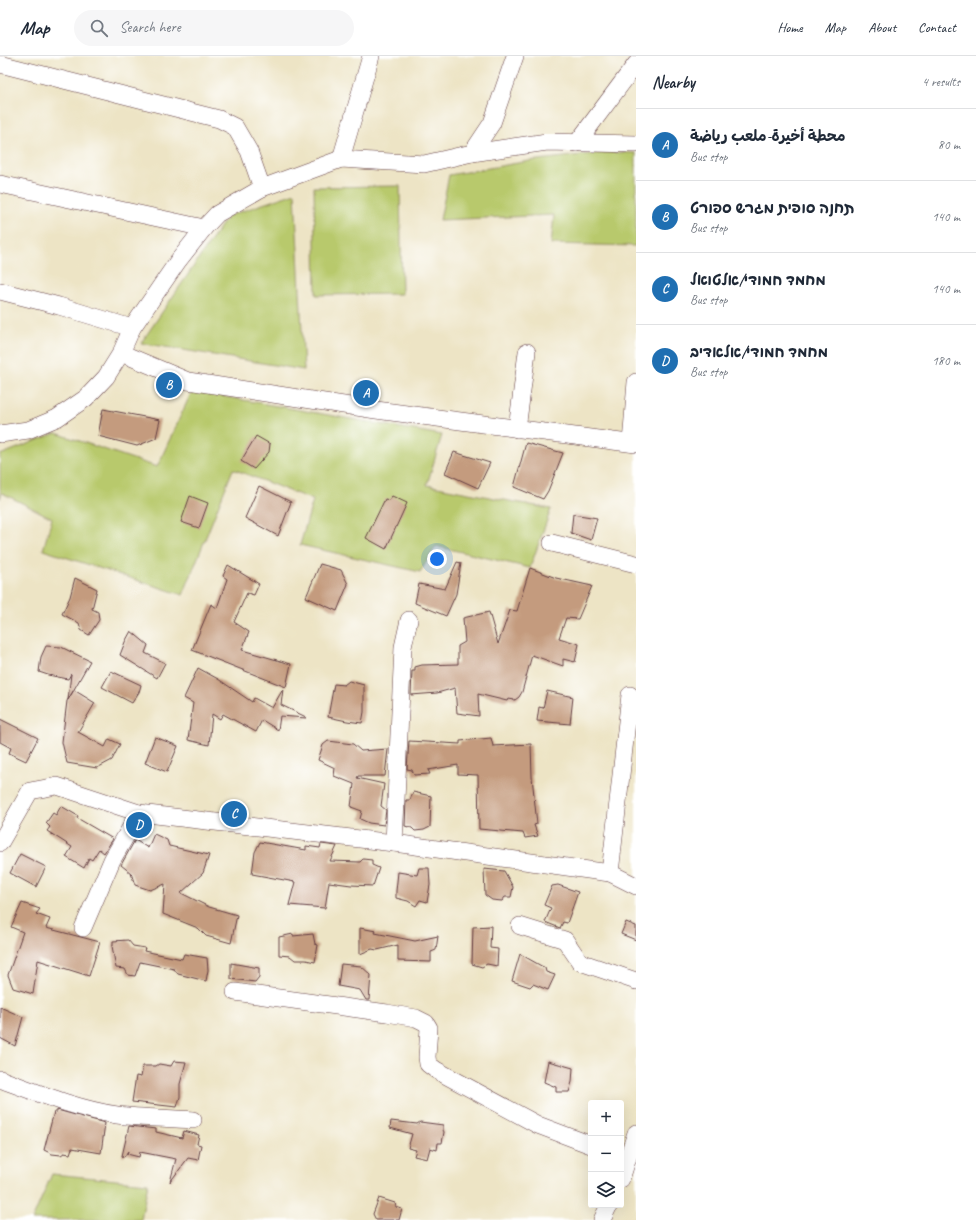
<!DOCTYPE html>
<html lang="en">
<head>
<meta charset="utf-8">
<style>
  :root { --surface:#fff; --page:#f6f6f7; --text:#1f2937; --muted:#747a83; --line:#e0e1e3; --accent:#1f6fb2 }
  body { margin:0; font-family:Caveat,"Playpen Sans Arabic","Playpen Sans Hebrew",sans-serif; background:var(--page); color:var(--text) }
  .controls { position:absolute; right:12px; bottom:12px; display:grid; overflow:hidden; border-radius:4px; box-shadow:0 4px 16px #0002 }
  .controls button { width:36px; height:36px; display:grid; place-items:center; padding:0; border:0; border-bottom:1px solid var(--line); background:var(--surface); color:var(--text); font:20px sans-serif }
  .you { position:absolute; left:437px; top:503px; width:14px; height:14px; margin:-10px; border:3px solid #fff; border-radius:50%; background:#1a73e8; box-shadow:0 0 0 6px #1a73e833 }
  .badge { display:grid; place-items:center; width:26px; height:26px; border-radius:50%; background:var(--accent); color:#fff; font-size:13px; font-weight:700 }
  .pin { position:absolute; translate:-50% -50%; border:2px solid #fff; box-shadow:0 1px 4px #0006 }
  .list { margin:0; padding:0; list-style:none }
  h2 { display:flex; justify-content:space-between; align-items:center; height:52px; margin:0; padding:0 16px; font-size:17px }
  h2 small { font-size:13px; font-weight:400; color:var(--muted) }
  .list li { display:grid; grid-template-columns:26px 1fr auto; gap:12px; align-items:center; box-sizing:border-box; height:72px; padding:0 16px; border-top:1px solid var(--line) }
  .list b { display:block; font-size:15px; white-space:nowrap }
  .list p { margin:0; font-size:13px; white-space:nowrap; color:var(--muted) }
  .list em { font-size:13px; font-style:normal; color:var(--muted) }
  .icon { flex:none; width:22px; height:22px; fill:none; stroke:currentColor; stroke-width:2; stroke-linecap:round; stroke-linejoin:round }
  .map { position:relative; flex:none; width:636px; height:1164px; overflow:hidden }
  header { display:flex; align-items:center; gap:24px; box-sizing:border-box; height:56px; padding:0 20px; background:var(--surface); border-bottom:1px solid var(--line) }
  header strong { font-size:19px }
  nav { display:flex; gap:22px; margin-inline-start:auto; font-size:14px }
  .search { width:280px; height:36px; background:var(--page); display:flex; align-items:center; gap:10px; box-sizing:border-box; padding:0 14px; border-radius:22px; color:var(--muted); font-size:15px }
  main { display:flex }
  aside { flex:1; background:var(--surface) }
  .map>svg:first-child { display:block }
</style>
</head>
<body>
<header>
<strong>Map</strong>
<div class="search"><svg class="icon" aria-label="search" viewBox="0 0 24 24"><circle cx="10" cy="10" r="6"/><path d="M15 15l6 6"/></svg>Search here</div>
<nav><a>Home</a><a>Map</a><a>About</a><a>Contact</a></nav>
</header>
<main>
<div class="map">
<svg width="636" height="1164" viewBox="0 0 636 1164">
  <rect width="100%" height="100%" fill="#fff"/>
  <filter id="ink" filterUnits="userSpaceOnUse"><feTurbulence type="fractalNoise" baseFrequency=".025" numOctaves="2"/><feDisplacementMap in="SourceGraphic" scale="8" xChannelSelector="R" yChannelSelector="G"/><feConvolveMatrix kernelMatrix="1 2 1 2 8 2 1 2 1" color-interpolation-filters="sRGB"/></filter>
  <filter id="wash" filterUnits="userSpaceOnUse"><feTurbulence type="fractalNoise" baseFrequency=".012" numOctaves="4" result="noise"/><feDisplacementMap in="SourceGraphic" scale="16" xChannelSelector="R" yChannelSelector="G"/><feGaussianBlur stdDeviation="0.9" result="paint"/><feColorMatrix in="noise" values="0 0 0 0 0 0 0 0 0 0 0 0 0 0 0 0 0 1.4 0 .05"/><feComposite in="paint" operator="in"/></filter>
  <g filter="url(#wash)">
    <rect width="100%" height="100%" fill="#ede4c5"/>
    <g fill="#b8c96c" stroke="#81744c">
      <path d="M608,96L636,97V190L551,188L554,159L440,164L449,119L529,105Z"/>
      <path d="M400,130L402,238L316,239L314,131Z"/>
      <path d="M295,137L304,314L141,287L228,160Z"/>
      <path d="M192,335L442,379L427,429L551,453L530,512L436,490L420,516L300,489L313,444L233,413L183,539L43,494L52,462L2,437L0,443V399L56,377L157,411Z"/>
      <path d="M52,1118L148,1127L141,1164H32Z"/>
    </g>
    <g id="blocks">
      <g fill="#c49b7e">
        <path d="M103,353L160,364L156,382L137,390L98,380Z"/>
        <path d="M256,380L270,388L269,396L254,413L241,405Z"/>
        <path d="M526,387L563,397L548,435L543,443L514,431Z"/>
        <path d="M454,396L490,407L478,432L445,417Z"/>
        <path d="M259,430L291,446L278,480L245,462Z"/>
        <path d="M190,440L208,447L199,472L181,466Z"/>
        <path d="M392,440L407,447L386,493L366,482L385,443L389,444Z"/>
        <path d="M573,458L597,462L591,484L571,477Z"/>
        <path d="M457,506L461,507L456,538L446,560L415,547L419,528L445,533Z"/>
        <path d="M320,508L341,514L348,528L337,555L306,541Z"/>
        <path d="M228,509L259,528L254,539L247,537L234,566L249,576L242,594L291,608L286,631L192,594L211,548L217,552L227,523L223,520Z"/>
        <path d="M530,512L556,522L592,530L578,563L566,562L559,582L579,588L575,606L563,603V610L532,599L522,636L519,641L515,644L508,643L507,645L478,638L479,660L457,657L455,632L437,637L411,639L412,615H415V611L422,609L458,608V590L465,586L463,562L489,556L498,588L510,554L517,555Z"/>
        <path d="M75,522L97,533L92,553L98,556L99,564L89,579L81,574L79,567L62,558L70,541Z"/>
        <path d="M131,575L148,589L145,597L165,607L157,622L120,599L125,586Z"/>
        <path d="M46,590L61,591L90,605L68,644L71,618L68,623L48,619L39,616L41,601Z"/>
        <path d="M198,612L218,623L252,646L254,642L272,652L283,633L281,649L306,661V662L280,660L278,674L262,664L256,676L223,658L220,663L212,658L209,689L188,684L193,647L184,642Z"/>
        <path d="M111,615L141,629L139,636L132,647L102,631Z"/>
        <path d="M349,625L364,629V656L362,667L347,665L328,661L334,628L344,629Z"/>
        <path d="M74,634L95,647L78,676L105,691L109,683L120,688L112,704L97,712L67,707L62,686L67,645Z"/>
        <path d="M547,635L573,641L570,668L537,665L539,651L543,652Z"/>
        <path d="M0,663L38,682L26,705L9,697L11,692L0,686Z"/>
        <path d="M155,681L178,690L167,716L145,707Z"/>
        <path d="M491,682L493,690L531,688L532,721L537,768L534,769L538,780L525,782L523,777L479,773L478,719L458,718V709L428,714L430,718L414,719L412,714L407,713L409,685L460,688V685Z"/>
        <path d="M328,685L353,688L361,695L388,693L385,720H358L357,722L384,728L381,750L386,754L384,769L369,767L360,763L362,755L351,751L354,728L334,720L335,712L318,704L323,689Z"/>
        <path d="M413,736L431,740L430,771L424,774L415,775L412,772L405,770L406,744H410Z"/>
        <path d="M61,750L78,760L77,762L113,783L104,797L99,793L92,804L89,802L84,812L66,801L72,791L47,775L50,771L46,767L53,757L56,759Z"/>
        <path d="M154,778L167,784L169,790L209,799L203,817L181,837L209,851L237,859L231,887L206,880L198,872L163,858L165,828L150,834L135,829L131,817L121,809L135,784L148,792Z"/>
        <path d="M260,786L306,794V790L320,792L321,788L337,790L330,805L360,806L363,803L372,804V809L379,812L373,830L351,829L329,826L325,852L289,849L295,826L252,818L255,796Z"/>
        <path d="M20,798L46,811L36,831L10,817Z"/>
        <path d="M419,812H429L430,829L427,846L420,844L416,850L408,845L396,842V835L398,816L417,819Z"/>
        <path d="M484,813L504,815L513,831L511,841H505L502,845L492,844L485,839Z"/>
        <path d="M558,829L578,836L567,867L563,866L560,872L545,866L551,852L544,849L552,830Z"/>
        <path d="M22,847L40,853L36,858L50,863L46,872L100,886L89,920L38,904L33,938L13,932L8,919L23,876L11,871Z"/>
        <path d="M626,866L636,870V884L621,878Z"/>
        <path d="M491,870L490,892L498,893L497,910L487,908L482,911L472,908L473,871Z"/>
        <path d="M360,872L376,875L375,877L415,885L438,880L436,894L431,896V906L398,905V889L377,894L372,893L360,898Z"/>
        <path d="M293,878V880L313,878L315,888L318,889L315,906L306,904H295L290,900L279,899V881Z"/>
        <path d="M128,884L133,890L145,892L144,895L182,903L184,898L207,902L208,914L206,925L178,918L174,913L140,906L135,920L128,919L125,913L116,912L112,890H113V885Z"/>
        <path d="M520,898L545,912L546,916L555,919L548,934L533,928L530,931L512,925Z"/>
        <path d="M231,907L259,912V921L255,926L231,923Z"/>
        <path d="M341,908L361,910L371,919L369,944H366L360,934L338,930Z"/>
        <path d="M0,951L23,961L15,990L0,982Z"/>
        <path d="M174,1005L186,1006L180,1028V1041L177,1051L132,1046L136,1020L141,1021L143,1010H156L159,1008L171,1010Z"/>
        <path d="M548,1005L573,1012L572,1026L569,1036H556V1031L544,1026Z"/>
        <path d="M57,1054L105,1067L101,1097L72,1092L70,1098L64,1097L61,1099L52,1098L44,1094L54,1056H57Z"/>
        <path d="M391,1065L417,1068L420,1066L443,1069V1074L444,1076L442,1087H438L437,1094L430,1092L427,1103L414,1100L416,1094L408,1092L412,1078L390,1072Z"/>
        <path d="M129,1070L156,1073V1076L182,1082L184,1075L199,1079L197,1088L201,1089L198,1104L188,1102L170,1126L176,1103L140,1096L139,1101L127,1098L128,1095L124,1101L122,1100Z"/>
        <path d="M379,1142L395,1147L396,1151L402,1153L399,1164H376L373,1158Z"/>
      </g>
    </g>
  </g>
  <g filter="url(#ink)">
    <use href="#blocks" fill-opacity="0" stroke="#623d42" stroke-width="1"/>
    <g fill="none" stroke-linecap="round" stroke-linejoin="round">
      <g stroke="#623d42" stroke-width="18">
        <g id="minor">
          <path d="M0,8L219,63L235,71L249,95L262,132"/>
          <path d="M577,87L636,8"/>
          <path d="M472,97L547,86L636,88"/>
          <path d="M341,103L371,0"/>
          <path d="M0,128L204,172"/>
          <path d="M0,235L59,250L132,272"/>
          <path d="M121,297L188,325L376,354L636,388"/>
          <path d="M517,373L527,296"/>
          <path d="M0,378L28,374L57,362L86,342L106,321L121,297L132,272L178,205L204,172L217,158L262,132L341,103L424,108L472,97L492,67L515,0"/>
          <path d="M631,387L636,326"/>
          <path d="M552,487L636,508"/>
          <path d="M0,787L30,735L57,730L139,757L394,787L610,817L636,830"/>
          <path d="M394,787L403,591L409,564"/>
          <path d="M610,817L630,639"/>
          <path d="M520,870L565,884L580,906L636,925"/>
          <path d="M83,872L112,804L139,757"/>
          <path d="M235,936L387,957L416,962L426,967L429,972L427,1001L428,1008L436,1014L538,1069L591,1089"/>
          <path d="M0,1023C38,1037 77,1053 117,1059C142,1062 168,1062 193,1064"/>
          <path d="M621,1123L636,1077"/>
          <path d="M602,1164L609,1149"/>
        </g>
      </g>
      <use href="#minor" stroke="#fff" stroke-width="17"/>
    </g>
  </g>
</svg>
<div class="controls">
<button>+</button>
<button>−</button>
<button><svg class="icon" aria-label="layers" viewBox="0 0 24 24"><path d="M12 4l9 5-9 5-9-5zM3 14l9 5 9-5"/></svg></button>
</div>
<div class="you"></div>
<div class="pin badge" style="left:366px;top:337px">A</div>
<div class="pin badge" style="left:169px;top:329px">B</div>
<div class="pin badge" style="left:234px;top:758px">C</div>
<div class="pin badge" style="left:139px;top:769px">D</div>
</div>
<aside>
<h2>Nearby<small>4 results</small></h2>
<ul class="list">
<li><span class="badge">A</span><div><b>محطة أخيرة-ملعب رياضة</b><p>Bus stop</p></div><em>80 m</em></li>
<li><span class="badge">B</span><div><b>תחנה סופית מגרש ספורט</b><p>Bus stop</p></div><em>140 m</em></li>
<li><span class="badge">C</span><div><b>מחמד חמודי/אלטואל</b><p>Bus stop</p></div><em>140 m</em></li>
<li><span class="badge">D</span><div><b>מחמד חמודי/אלאדיב</b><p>Bus stop</p></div><em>180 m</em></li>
</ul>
</aside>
</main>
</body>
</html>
